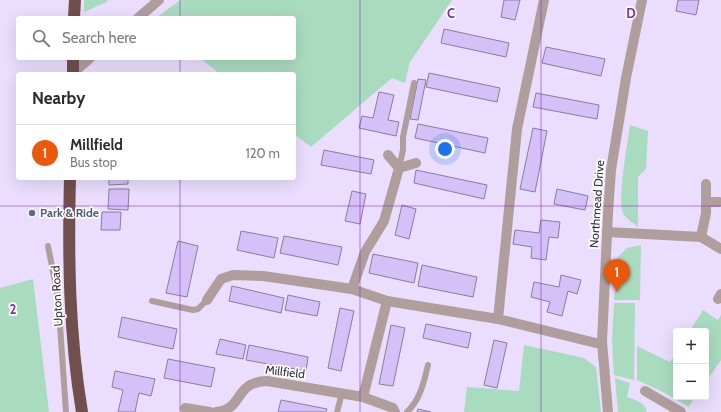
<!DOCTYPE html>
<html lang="en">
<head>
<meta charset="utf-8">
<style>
  :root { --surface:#fff; --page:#f7f7f7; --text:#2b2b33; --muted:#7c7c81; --line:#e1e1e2; --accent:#ea580c }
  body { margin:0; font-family:Cabin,sans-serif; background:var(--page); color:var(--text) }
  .controls { position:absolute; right:12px; bottom:12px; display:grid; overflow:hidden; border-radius:4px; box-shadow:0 4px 16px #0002 }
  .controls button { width:36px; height:36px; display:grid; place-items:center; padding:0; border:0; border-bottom:1px solid var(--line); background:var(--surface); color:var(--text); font:20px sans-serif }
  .you { position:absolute; left:445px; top:149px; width:14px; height:14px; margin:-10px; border:3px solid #fff; border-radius:50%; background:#1a73e8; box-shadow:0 0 0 6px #1a73e833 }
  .badge { display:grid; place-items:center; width:26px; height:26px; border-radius:50%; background:var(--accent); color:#fff; font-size:13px; font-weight:700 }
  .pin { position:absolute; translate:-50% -33px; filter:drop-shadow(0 1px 2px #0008) }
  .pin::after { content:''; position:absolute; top:21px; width:14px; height:12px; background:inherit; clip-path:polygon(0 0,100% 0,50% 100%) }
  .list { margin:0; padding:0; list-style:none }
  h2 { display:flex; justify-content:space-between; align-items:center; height:52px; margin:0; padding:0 16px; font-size:17px }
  h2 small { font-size:13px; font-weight:400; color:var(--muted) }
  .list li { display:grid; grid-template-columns:26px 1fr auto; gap:12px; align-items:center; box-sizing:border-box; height:56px; padding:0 16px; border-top:1px solid var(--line) }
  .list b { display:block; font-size:15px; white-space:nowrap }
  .list p { margin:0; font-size:13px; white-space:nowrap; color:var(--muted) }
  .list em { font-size:13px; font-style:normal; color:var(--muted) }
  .icon { flex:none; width:22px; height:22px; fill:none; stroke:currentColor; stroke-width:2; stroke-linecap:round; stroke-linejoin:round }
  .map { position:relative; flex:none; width:721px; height:412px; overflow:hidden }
  .search { position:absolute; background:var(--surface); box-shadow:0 4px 16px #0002; left:16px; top:16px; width:280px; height:44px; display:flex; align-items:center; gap:10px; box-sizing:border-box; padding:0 14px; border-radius:4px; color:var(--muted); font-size:15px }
  .panel { position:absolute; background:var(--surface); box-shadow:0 4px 16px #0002; left:16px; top:72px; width:280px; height:108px; border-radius:4px }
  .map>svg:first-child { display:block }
</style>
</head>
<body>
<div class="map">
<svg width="721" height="412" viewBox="0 0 721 412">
  <rect width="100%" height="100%" fill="#eaddfe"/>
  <g fill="#a9dbbf">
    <path d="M84,0H107V2L84,12Z"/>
    <path d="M180,0H452L410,62L405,83L392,78L311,147L294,134V74H220L200,58H294V18H156Z"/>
    <path d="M630,125L648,131L646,169L638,177V227C633,223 627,219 624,215C616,203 628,141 630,125Z"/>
    <path d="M641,245L640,300H614L617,258L627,248Z"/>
    <path d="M33,279L49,412H0V288Z"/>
    <path d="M614,303H635L634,380L614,375L612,339Z"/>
    <path d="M703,310L718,320L721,315V360L706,382V331H690Z"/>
    <path d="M524,345L584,358L596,367L601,412H464L467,387L519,391Z"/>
    <path d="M637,346L670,362L676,353V397H695L689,407L663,392L637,380Z"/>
    <path d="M615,378L630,383L627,397C637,401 644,401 647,412H618Z"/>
  </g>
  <g fill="#d6c0f8" stroke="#897e9b">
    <path d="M504,0H520L515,20L501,17Z"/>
    <path d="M678,0H699L696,15L676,11Z"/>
    <path d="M444,29L509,43L506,57L441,43Z"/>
    <path d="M546,47L605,59L601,76L542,63Z"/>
    <path d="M429,73L500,88L497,102L426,87Z"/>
    <path d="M418,79L426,80L418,120L410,119Z"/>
    <path d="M379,92L394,95L388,120L399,122L396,136L359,128L362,116L373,118Z"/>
    <path d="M536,93L599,105L597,119L533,107Z"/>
    <path d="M418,124L488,138L485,153L415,138Z"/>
    <path d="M533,128L547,131L535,192L520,189Z"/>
    <path d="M324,150L374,160L371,174L321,165Z"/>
    <path d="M416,170L487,185L484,199L414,183Z"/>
    <path d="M109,178H128V184L109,185Z"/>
    <path d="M109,189H129L128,210L108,209Z"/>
    <path d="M557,189L588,196L585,210L554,204Z"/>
    <path d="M352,191L366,194L360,224L345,221Z"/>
    <path d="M402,205L416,209L409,239L395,235Z"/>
    <path d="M102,212H121L120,230H101Z"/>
    <path d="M541,220L560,222L558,238L549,237L546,260L531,258L532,247L513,244L515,230L539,233Z"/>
    <path d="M241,231L278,238L274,258L237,250Z"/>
    <path d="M284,236L342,247L338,265L280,253Z"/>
    <path d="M178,241L198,246L187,297L166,293Z"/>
    <path d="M373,254L418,263L414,283L369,273Z"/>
    <path d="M422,265L477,277L473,297L418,286Z"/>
    <path d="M561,275L581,280L577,294L568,291L562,316L547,312L550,302L531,297L534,282L559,287Z"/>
    <path d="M232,286L284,298L281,313L229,301Z"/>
    <path d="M288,295L320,302L317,316L285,310Z"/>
    <path d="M340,308L354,311L341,371L328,368Z"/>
    <path d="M122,317L177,329L173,349L118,337Z"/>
    <path d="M426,324L471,333L468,348L423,338Z"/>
    <path d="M391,325L405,328L393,386L379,384Z"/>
    <path d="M220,339L246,345L243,359L216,354Z"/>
    <path d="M494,340L507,343L497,388L484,385Z"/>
    <path d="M249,345L308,357L306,371L246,360Z"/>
    <path d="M168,359L215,368L211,387L164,378Z"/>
    <path d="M115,371L155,379L151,396L139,393L135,412H118L123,390L112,387Z"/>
    <path d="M281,400L327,409L326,412H278Z"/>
    <path d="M418,409L431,412H417Z"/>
  </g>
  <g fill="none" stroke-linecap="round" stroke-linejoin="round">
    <g stroke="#b09e9c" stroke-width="6">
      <path d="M399,168L403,150V137L414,83"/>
      <path d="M48,246L58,297L66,412"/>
      <path d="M152,301L193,310L198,309L207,300"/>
      <path d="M337,412L342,393"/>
      <path d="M407,412C420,400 424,382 428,365"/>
    </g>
    <g stroke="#b09e9c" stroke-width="10">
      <path d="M138,18L159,0"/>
      <path d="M73,73L90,58"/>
      <path d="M388,155L399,168"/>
      <path d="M706,202H719"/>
      <path d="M607,232L701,237L721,249"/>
      <path d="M701,237L706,213V184"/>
      <path d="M352,289L365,252L384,221L399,168L416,163"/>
      <path d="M718,299L721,294"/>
      <path d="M207,300L221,279L233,275L263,276L352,289L387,301L498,319L596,343L602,342"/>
      <path d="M498,319L517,129L544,0"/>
      <path d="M645,391L681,412"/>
      <path d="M363,397L387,301"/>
      <path d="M185,408L210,412"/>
      <path d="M216,412C244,410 233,382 267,381L363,397L393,408L395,412"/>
      <path d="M608,412L602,342L608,213L611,170L626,78L642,0"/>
    </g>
    <g stroke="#714f4c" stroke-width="12">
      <path d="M74,18L75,0"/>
      <path d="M73,74V58"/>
      <path d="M70,178C68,256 69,335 82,412"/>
    </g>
  </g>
  <path fill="none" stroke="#7b2cbf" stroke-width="1" stroke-opacity="0.55" d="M180,0V18M360,0V412M541,0V412M180,58V74M180,178V412M0,206H721"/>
  <circle fill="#5c6f8a" stroke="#fff" stroke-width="1.5" cx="32" cy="213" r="4"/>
  <g text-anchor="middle" stroke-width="3.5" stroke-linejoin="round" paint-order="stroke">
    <g font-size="12" fill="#332e3a" stroke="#fff">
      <text transform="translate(597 204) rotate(-86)" y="4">Northmead Drive</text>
      <text transform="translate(57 296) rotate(-93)" y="4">Upton Road</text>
      <text transform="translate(285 372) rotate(7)" y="4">Millfield</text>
    </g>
    <g font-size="12" font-weight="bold" fill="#4e5e75" stroke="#fff" text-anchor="start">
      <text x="40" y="217">Park &amp; Ride</text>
    </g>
  </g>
  <g font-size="13" text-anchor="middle" font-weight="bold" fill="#7b2cbf" stroke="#fff" stroke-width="3.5" stroke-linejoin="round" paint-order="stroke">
    <text x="451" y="18">C</text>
    <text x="631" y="18">D</text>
    <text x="13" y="314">2</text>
  </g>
</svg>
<div class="controls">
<button>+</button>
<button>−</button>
</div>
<div class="you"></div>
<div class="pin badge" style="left:617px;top:292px">1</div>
<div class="search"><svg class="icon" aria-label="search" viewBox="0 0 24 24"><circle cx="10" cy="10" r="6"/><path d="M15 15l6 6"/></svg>Search here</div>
<section class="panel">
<h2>Nearby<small></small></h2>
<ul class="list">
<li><span class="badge">1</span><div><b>Millfield</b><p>Bus stop</p></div><em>120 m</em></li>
</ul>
</section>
</div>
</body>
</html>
